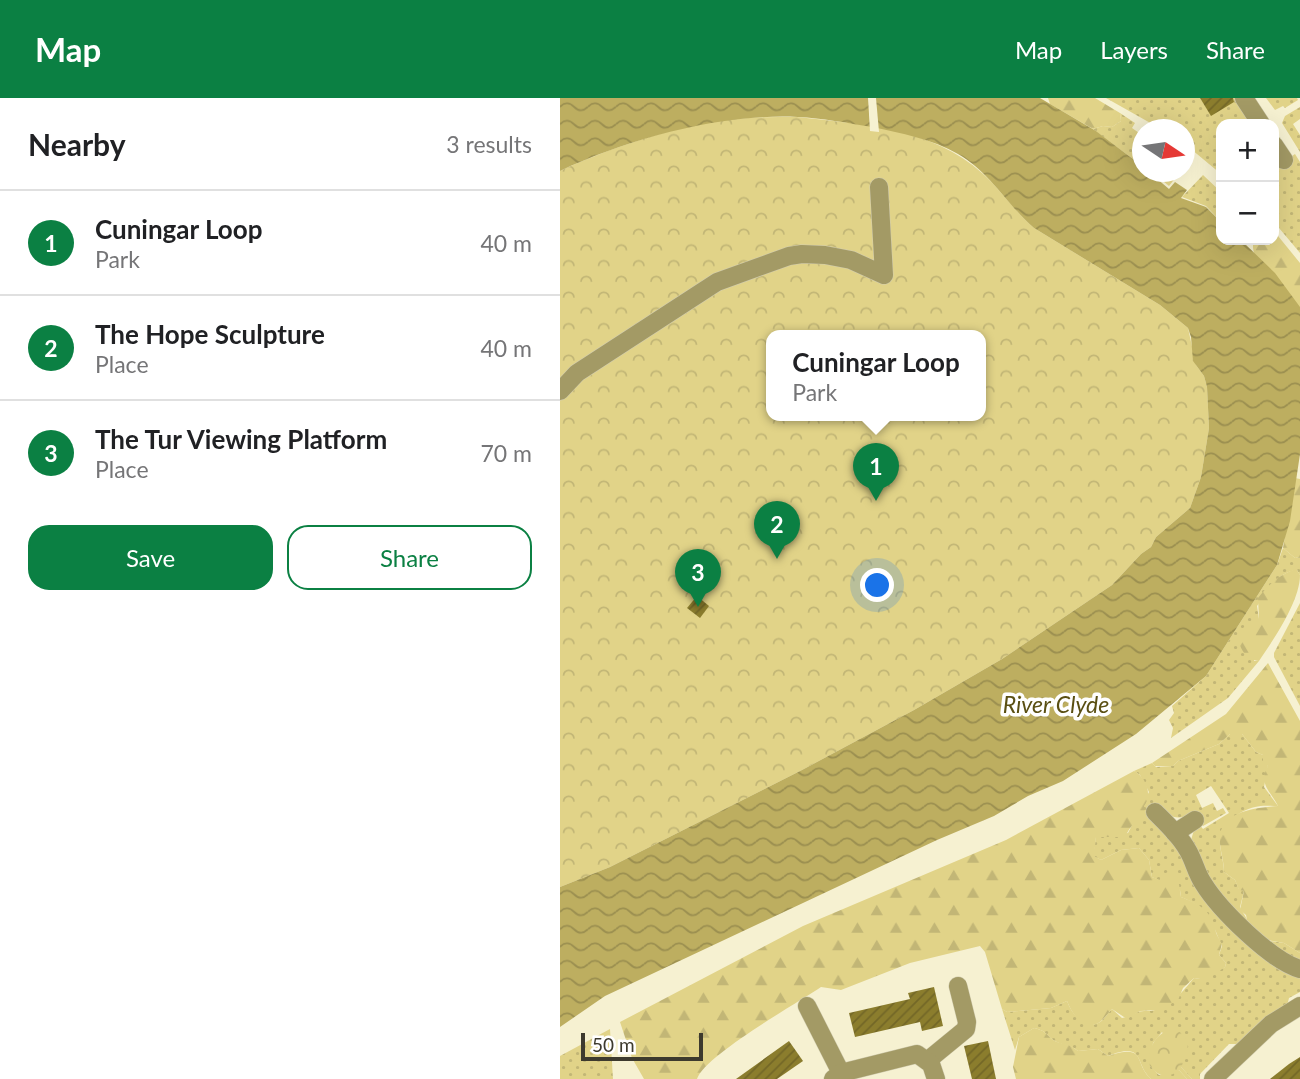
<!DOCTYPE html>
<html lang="en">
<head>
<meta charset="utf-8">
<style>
  :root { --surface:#fff; --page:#f2f2f2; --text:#202124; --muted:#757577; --line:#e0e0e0; --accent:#0b8043 }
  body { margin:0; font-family:Lato,sans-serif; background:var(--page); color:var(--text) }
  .controls { position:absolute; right:21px; top:21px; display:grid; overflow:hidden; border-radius:14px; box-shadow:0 7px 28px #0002 }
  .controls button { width:63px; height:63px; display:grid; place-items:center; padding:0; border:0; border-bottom:2px solid var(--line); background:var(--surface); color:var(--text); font:35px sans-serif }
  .compass { position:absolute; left:572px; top:21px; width:63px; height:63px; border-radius:50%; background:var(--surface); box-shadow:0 7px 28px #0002; rotate:103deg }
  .scale { position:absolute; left:21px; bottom:18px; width:122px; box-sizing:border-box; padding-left:7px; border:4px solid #3d3a2e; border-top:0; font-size:19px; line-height:24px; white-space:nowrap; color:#3d3a2e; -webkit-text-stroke:5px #fff; paint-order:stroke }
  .you { position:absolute; left:318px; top:488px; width:24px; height:24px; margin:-18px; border:5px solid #fff; border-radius:50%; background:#1a73e8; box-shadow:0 0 0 10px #1a73e833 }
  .badge { display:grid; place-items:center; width:46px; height:46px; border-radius:50%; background:var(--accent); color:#fff; font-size:23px; font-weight:700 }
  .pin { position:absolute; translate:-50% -58px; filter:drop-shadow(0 2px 4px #0008) }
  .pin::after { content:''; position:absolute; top:37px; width:24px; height:21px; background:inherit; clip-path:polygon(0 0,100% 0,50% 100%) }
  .popup { position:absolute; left:206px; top:232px; width:220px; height:91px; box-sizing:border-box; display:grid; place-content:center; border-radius:14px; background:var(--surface); filter:drop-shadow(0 2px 5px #0005); font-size:23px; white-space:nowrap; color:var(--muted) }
  .popup b { font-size:26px; color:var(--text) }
  .popup::after { content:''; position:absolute; left:50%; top:100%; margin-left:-14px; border:14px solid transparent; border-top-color:var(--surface) }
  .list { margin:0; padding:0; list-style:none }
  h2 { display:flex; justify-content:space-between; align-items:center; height:91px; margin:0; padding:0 28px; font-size:30px }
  h2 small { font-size:23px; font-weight:400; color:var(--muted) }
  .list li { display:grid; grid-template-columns:46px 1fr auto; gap:21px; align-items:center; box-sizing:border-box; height:105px; padding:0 28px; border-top:2px solid var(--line) }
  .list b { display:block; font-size:26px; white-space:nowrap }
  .list p { margin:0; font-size:23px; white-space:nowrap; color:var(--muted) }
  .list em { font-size:23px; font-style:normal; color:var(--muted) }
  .actions { display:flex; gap:14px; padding:21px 28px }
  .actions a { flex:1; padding:16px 0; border:2px solid var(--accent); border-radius:21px; text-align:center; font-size:24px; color:var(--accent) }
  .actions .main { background:var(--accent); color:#fff }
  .map { position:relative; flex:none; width:740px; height:981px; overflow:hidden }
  header { display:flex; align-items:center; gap:42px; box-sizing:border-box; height:98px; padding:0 35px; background:var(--accent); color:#fff }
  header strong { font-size:33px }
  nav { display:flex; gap:38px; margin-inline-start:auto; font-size:24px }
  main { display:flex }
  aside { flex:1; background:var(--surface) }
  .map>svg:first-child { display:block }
</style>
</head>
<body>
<header>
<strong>Map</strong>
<nav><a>Map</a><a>Layers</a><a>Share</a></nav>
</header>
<main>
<aside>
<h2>Nearby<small>3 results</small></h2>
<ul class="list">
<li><span class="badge">1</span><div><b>Cuningar Loop</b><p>Park</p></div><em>40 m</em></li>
<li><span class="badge">2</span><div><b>The Hope Sculpture</b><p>Place</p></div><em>40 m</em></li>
<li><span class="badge">3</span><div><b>The Tur Viewing Platform</b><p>Place</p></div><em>70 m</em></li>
</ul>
<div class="actions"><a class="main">Save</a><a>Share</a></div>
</aside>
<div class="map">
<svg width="740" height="981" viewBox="0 0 740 981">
  <defs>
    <pattern id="grass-dots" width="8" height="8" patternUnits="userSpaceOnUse" patternTransform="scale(1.75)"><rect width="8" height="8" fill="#e1d388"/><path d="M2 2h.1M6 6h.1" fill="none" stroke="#c2b676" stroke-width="1.8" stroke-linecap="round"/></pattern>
    <pattern id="forest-firs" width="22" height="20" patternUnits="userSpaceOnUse" patternTransform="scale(1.75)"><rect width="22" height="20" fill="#e1d388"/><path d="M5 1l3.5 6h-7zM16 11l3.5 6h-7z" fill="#c2b676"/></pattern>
    <pattern id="park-crowns" width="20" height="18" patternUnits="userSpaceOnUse" patternTransform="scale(1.75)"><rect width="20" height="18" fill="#e1d388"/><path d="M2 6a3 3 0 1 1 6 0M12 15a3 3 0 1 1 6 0" fill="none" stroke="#c2b676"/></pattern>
    <pattern id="water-waves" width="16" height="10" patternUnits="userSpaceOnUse" patternTransform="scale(1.75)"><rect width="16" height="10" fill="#bdae60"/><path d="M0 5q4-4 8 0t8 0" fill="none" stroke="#9b8f50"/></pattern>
    <pattern id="building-hatch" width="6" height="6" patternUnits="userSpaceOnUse" patternTransform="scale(1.75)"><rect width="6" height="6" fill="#8b7d2d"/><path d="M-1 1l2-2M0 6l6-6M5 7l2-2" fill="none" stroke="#736727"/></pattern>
  </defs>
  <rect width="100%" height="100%" fill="#f6f1d1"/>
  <g fill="url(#grass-dots)">
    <path d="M546,0H640L651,17L665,0H676L692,26H661V76L625,46L624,32L601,31Z"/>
    <path d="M706,0H737L738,2L725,10L723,8L715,12Z"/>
    <path d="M740,9V21L733,26L740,37V54L722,25L725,18Z"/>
    <path d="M560,15L575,25L572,30L582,37V68L533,31L543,28L552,29L561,23Z"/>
    <path d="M735,56L740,64V155L714,124V61L718,67Z"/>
    <path d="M592,74H620L609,88Z"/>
    <path d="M643,77L661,94V124L646,108L622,99Z"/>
    <path d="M723,450L735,460L740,459V477L737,472C717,474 708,493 697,508L699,521L694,563H699L668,600L611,640L613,630L609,622L614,615L612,608L646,578L717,467Z"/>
    <path d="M740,505V608L714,559V555Z"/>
    <path d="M670,636H682L696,654L703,657L708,668L704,689L718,708C711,708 702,707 695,709C679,713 663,724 660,741C659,750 664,763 664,774L675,782L679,791L684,793L680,809L689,825L658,797L631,742L634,732L639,726L643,731L669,715L651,688L636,697L642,710L653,705L657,713L663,710L666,715L643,728L635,715C620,722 609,722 600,707L588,717L615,743L635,783L740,875V894L729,900L727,908L677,946H669L640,976V981H632L621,969L602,934L593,945L590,968L599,977L619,972L627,981H591C574,966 586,943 548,958L538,951L518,953C508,945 503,948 495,943C486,938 488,933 474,930L459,939L455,952L442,911L447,914L491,910L507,903C511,914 522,930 536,926C543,924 547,916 552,911L562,920C569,919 572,917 578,914C583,912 590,914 595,912C615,905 621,895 634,880L640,881L665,869L666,865L659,857L662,848C650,821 651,811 621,799L620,792L592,779L589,762L579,750L561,752L541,762L533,758L536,739L568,735L589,694L580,677L574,673L592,665L596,669L613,668L618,663L659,646Z"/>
    <path d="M710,843L724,845L740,855V867Z"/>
    <path d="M50,931L53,981H0V958Z"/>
  </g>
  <g fill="url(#forest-firs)">
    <path d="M488,0H535L560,15L561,23L552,29L543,28L533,31L490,6Z"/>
    <path d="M714,133L740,165V215C726,198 686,163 694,142H714Z"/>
    <path d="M735,380L740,381V459L735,460L723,450Z"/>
    <path d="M733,472H737L740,477C740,503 714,541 699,563C684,562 672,542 684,529C687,525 694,523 699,521L698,500C708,488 717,478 733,472Z"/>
    <path d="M708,565L740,623V855L724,845L702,841L687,822L686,817L680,812L684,793L679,792L675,782L664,774C664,763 661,756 660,746C656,713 695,710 718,708C710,692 698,686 708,668L703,663V657L696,654L682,636H670L659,646L618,663L613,668H595L592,665L666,616Z"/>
    <path d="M574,673C586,679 593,697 584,708C587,721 577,721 571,729C568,732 567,736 565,739H536L534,758L541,762L561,752L579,750L589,762L592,779L600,782L601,776L610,774C620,780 619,788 621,799C636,805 648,810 654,826C656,830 655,834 657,837C663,848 662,845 659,857L666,865L665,869L646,882L634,880L623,890L618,902L598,912L580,913L567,921L552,911C548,915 545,920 540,924C524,935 512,916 507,903L491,910L447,914L442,911L425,854L420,848L350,865L281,892L261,889C236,906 145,957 137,981H84L72,960L60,924L243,828L446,742Z"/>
    <path d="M474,930C488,933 486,938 495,943C503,947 507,944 518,953L538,951L548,958C588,945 573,965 591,981H456L453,969L459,939Z"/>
  </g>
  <g fill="url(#park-crowns)" fill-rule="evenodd">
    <path d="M237,19C299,26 373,30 422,75C441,92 455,114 474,130L600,207L628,230L636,267L644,278L647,289L649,330L641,379L630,410L596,439L591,449L581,456L552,487L442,561L354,612L242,672L50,769L0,789V73C44,52 118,27 166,22C190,19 214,19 237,19ZM211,237H421V317H211Z"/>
    <path d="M610,932L619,933L628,943L627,957L621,969L632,981H627L619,972C609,981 598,979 590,968C587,953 594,936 610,932Z"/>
  </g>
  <path fill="url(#water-waves)" d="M0,0H480L536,33L582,68V74H589L609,91L615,84L627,92L621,100L646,109L661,124V142H681L715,175L740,209V356L730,423L717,467L646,578L576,636L503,683L468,698L434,718L377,742L45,898L0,929V789L50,769L242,672L354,612L442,561L552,487L581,456L591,449L596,439L630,410L641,379L649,330L647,289L644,278L633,263L631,239L628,230L600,207L474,130C447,107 430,74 398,56C372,41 341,35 312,29C287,25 262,20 238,19C162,15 68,41 0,73Z"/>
  <path fill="#f6f1d1" d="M308,0H316L319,34L310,33Z"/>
  <g fill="url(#building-hatch)">
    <path d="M640,0H673L674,4L651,18Z"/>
    <path d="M137,498L149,508L140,520L127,510Z"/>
    <path d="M374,889L383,928L362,933L360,924L295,939L289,915L350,901L348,895Z"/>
    <path d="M229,943L243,963L217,981H176Z"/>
    <path d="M428,943L436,981H412L404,948Z"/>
    <path d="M740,959V981H710L729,966Z"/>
  </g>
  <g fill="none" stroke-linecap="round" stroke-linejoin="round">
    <g stroke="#d1ccb0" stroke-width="19">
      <g id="minor">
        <path d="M684,0L701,26"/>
        <path d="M714,47L724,62"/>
        <path d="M0,293L17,275L157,184L229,158L242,156L265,157L291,162L324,177L319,89"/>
        <path d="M595,714C606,725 619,737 627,751C634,762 636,775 643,785C659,811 711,863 740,871"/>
        <path d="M615,735L635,722"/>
        <path d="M247,908L281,975"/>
        <path d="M367,963L406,931L407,924L398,888"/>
        <path d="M273,981L281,975L357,956L371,966L376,981"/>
        <path d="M653,981L711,926L740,908"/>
      </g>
    </g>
    <use href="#minor" stroke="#a39a65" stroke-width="18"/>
  </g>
  <g text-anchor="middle" stroke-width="7" stroke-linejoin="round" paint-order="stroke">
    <g font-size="23" font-style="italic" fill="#5a4f13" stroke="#fff">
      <text x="496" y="615">River Clyde</text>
    </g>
  </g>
</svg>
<div class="controls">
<button>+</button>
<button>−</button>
</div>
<svg class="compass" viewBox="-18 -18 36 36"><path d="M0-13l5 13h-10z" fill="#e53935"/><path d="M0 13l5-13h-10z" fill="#757577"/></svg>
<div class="scale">50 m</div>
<div class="you"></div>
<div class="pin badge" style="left:316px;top:403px">1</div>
<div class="popup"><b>Cuningar Loop</b>Park</div>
<div class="pin badge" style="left:217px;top:461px">2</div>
<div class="pin badge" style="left:138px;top:509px">3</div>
</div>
</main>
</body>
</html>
